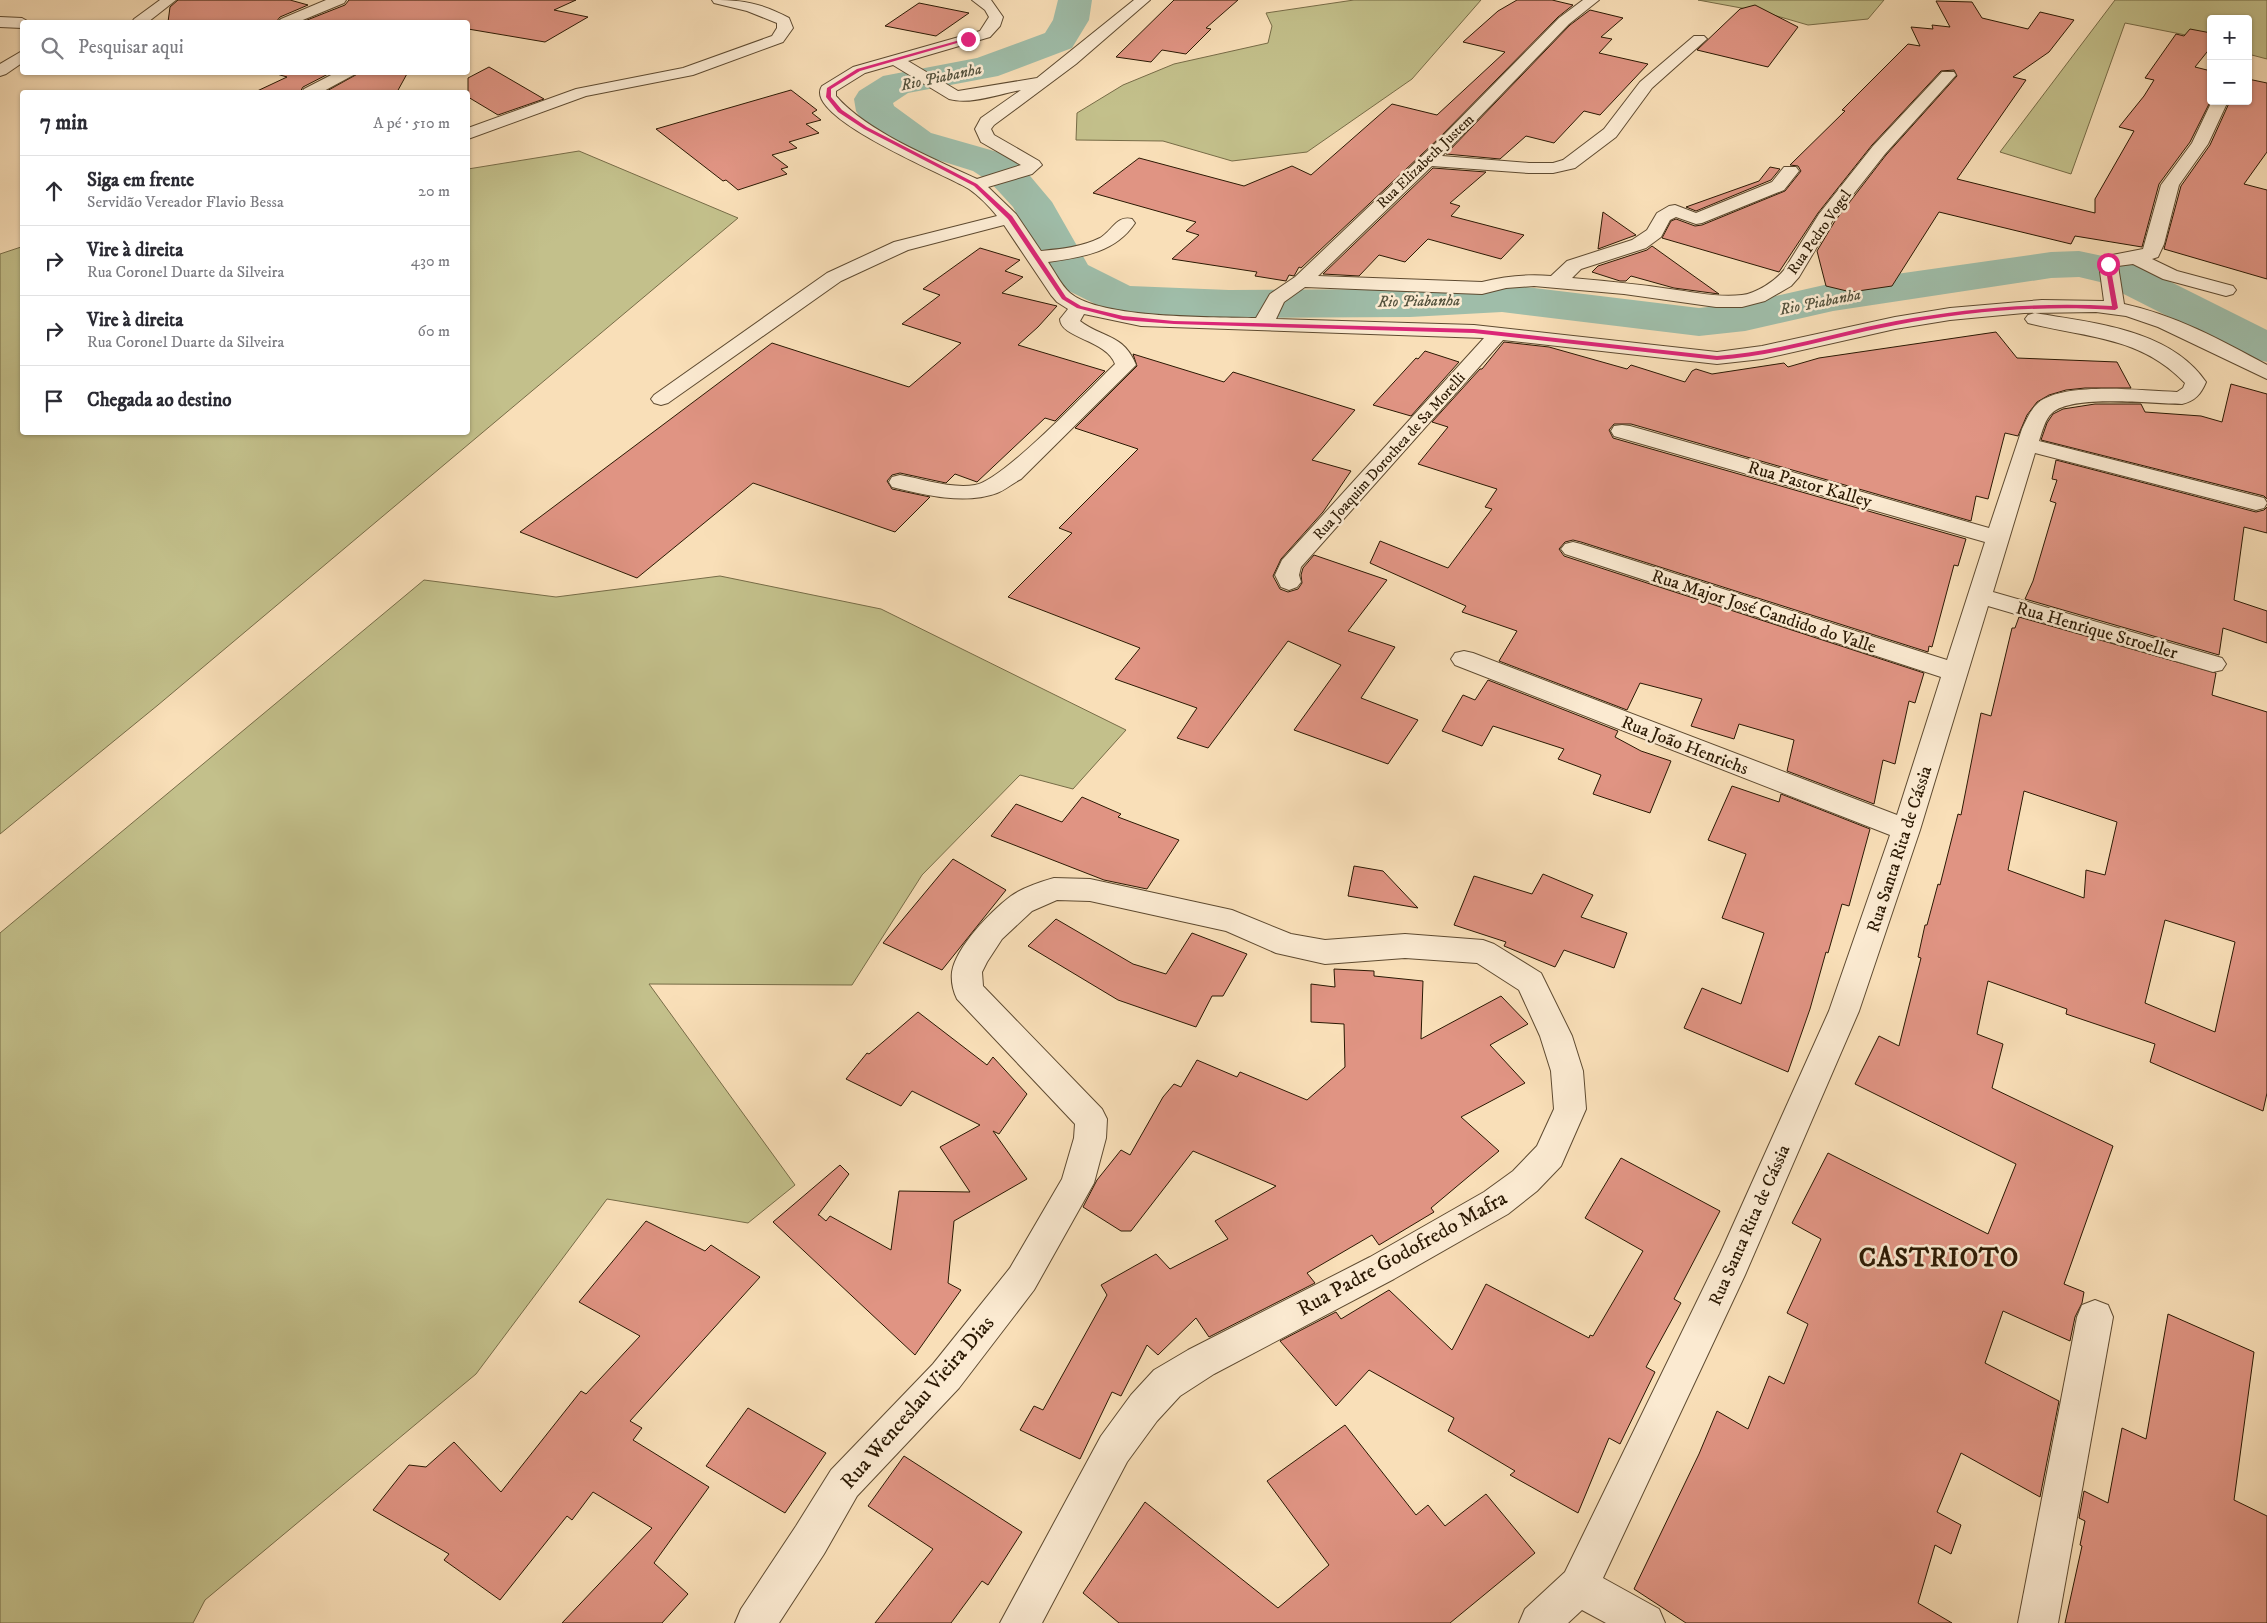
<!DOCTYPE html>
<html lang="pt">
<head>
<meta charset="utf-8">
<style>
  :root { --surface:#fff; --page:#f7f7f7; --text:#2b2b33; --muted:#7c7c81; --line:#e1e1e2 }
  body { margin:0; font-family:"IM FELL DW Pica",serif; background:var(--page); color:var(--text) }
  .controls { position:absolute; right:15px; top:15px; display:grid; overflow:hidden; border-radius:5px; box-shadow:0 1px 4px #0004 }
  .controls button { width:45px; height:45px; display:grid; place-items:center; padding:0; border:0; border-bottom:1px solid var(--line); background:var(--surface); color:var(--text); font:25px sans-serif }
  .stop { position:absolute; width:15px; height:15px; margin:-11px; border:4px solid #db2777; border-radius:50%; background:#fff }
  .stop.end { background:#db2777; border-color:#fff; box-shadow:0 1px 5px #0008 }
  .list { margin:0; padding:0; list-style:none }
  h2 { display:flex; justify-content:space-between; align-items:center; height:65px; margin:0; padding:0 20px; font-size:21px }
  h2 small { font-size:16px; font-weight:400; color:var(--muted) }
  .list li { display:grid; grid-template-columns:32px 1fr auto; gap:15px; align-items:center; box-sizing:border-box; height:70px; padding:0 20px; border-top:1px solid var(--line) }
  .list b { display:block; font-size:19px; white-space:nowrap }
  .list p { margin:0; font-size:16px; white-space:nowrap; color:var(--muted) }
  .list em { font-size:16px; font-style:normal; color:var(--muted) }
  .icon { flex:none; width:28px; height:28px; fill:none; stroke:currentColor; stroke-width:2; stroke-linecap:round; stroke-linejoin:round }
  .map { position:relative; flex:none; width:2267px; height:1623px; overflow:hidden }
  .search { position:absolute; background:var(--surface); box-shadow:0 1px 4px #0004; left:20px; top:20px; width:450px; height:55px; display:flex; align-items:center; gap:12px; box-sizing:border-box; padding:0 18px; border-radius:5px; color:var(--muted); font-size:19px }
  .panel { position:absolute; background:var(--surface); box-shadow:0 1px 4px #0004; left:20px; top:90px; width:450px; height:345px; border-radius:5px }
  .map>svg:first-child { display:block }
</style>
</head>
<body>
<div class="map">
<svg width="2267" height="1623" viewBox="0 0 2267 1623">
  <rect width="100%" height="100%" fill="#f9dfb8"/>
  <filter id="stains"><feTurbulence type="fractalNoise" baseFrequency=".004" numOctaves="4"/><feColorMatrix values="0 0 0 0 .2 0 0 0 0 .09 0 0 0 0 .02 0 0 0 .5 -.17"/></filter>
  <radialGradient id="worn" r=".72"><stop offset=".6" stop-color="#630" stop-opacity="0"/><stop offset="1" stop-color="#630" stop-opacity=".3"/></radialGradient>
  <g fill="#c3c08b" stroke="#776c47">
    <path d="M1354,0H1481L1412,79L1307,152L1232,161L1163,141L1076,140L1077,113L1123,85L1174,64L1268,43L1272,26L1266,13Z"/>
    <path d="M1698,0H1884L1868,19L1808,25L1763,12Z"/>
    <path d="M2115,0H2267V59L2248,54V19H2211V40L2125,23L2071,174L2000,152Z"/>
    <path d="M579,151L738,218L158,705L0,834V254L21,247L22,266V432H468V169Z"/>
    <path d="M720,576L881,609L1126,730L1073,789L1020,775L922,875L852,985L649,984L795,1185L748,1223L607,1199L476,1374L205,1600L193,1623H0V933L424,580L556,597Z"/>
  </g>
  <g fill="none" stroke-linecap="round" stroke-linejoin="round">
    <path fill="#9fbda9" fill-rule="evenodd" d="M1058,0H1092L1089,20L1072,48L998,76L908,93L893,103L894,106L931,133L1001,153L1020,164L1052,202L1088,265L1130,286L1229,290L1410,289L1502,284L1699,308L1745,303L1833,283L2051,252L2079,251L2131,262L2267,330V362L2250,358L2100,282L2079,277L2051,278L1833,311L1745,331L1699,336L1502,312L1410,317L1229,318L1121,313L1105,309L1055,284L1013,207L990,182L973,171L903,149L861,119L856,111L854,99L859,91L883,76L977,58L1045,33L1053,20Z"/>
  </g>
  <g fill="#e09483" stroke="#2b1903" fill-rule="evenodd">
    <path d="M178,0H290L308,5L280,17L276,22H168L170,7Z"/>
    <path d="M349,0H576L554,10L588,17L545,42L468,29V22H302L345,5Z"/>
    <path d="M1174,0H1238L1206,28L1211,29L1186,54L1162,50L1151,62L1116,57Z"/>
    <path d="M1517,0H1552L1573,5L1558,17L1438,139L1301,268L1299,267L1294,276L1289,275L1286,281L1255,276L1257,272L1172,259L1199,235L1186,231L1196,222L1093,193L1139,158L1244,186L1292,166L1311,175L1392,104L1437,115L1505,52L1463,42L1498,11Z"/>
    <path d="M1936,1L1972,2L1982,18L2028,29L2040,12L2074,20L2049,52L2013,77L2026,80L1957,179L2095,213V199L2134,131L2119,127L2144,96L2154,80L2145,78L2176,34L2184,36L2190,29L2211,33V47L2195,67L2211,71V100L2190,142L2159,184L2142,247L2075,236L2071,244L1939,212L1892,286L1851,292L1826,286L1817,251L1835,221L1886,155L1957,76L1954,70L1941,71L1872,145L1818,213L1779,272L1662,238L1671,221L1676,219L1695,226L1702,225L1785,191L1801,171L1798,166L1790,165L1845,111L1842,110L1908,44L1920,46L1911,27L1933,29L1932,25L1950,27Z"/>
    <path d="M919,3L969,13L936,36L885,26Z"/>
    <path d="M1755,5L1798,27L1768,67L1697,50L1740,9Z"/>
    <path d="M1590,10L1623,18L1601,37L1612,39L1599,53L1648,64L1600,115L1584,111L1554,143L1526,136L1500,159L1446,154L1570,25Z"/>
    <path d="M489,67L544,99L498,115L468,97V78Z"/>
    <path d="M270,72H332L303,87L300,92H255L287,77Z"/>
    <path d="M361,72H408L397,92H325Z"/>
    <path d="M2248,79L2267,83V152L2244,184L2267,190V279L2164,249L2181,186L2210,145L2230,101H2248Z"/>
    <path d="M791,90L817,110L812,113L821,120L806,124L819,133L789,142L797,148L772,155L788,167L781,169L787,174L738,190L726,180L723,181L656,129Z"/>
    <path d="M1770,167L1780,169L1771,180L1696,211L1686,207L1759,181Z"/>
    <path d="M1433,168L1486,172L1450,203L1460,206L1451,216L1524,235L1501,259L1428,239L1405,262L1379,255L1359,276L1323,274Z"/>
    <path d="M1603,212L1630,231L1636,235L1598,249Z"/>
    <path d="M1652,246L1691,274L1719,294L1674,288L1631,276L1626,281H1620L1592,272L1598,266L1647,250Z"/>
    <path d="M980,248L1020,260L1005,271L1023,277L1002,293L1057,306L1038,327L1018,345L1105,371L1055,421L1045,418L977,482L955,474L946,483L900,473L892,475L887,481L892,489L930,497L895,532L753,483L637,578L520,532L772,343L909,387L961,343L902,324L940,295L923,289Z"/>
    <path d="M1996,332L2017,358L2117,362L2131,388H2085L2066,390L2049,395L2037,402L2027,415L2018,436L2005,433L1988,499L1976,496L1971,521L1631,424H1614L1609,430L1613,438L1966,539L1958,566L1954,565L1932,647L1929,646L1928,652L1581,542L1573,540L1565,542L1559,549L1564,556L1924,673L1915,703L1909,701L1895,764L1883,760L1874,804L1787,771L1794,740L1739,724L1734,739L1691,726L1702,699L1640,683L1627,710L1499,661L1517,631L1462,612L1466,606L1370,563L1380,541L1448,568L1492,509L1485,507L1497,489L1418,464L1448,427L1432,422L1480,369H1482L1504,342L1549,347L1627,369L1631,365L1685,382L1692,371L1696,369L1712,374L1784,363L1788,367L1819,358Z"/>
    <path d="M1425,351L1459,362L1411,416L1373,405L1416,358L1418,359Z"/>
    <path d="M1133,354L1224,382L1233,372L1355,410L1312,460L1351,471L1323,512L1281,559L1273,576L1280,589L1288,592L1298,589L1302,583L1301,575L1303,568L1314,555L1387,580L1348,631L1395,647L1361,698L1418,720L1388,764L1294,730L1341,665L1288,641L1208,748L1177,738L1197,708L1115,679L1140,648L1008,597L1072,533L1059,528L1138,449L1075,428L1137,366Z"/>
    <path d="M2231,384L2267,394V499L2264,496L2041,440L2047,423L2053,414L2063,409L2095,404H2141L2145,412L2201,416L2222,422Z"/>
    <path d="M2056,460L2256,512L2264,510L2267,507V533L2244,527L2234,600L2267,611V643L2223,628L2219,655L2025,599L2033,581L2056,503L2050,501L2057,480L2052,479Z"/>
    <path d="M2019,617L2216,673L2212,695L2267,712V1093L2263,1111L2150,1062L2155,1044L2066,1014L2067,1009L1988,981L1977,1034L2003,1044L1992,1088L2113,1146L2064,1284L2084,1292L2082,1303L2075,1317L2070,1341L2003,1311L1985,1363L2059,1401L2040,1497L1961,1453L1937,1512L1961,1525L1951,1554L1935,1545L1918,1603L1952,1623H1686L1634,1589L1699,1454L1717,1411L1748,1429L1769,1376L1784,1384L1808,1324L1787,1313L1821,1239L1792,1223L1828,1153L1988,1234L2016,1164L1855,1084L1879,1036L1899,1046L1921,958L1918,957L1925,925H1927L1938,884L1940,885L1958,814L1961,815L1981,713L1991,716L2012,628H2015ZM2024,791L2117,822L2105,875L2086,870L2084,898L2008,870ZM2165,920L2235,942L2215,1032L2145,1003Z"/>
    <path d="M1488,680L1618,731L1615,737L1641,751L1671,761L1650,813L1593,794L1601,775L1558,759L1564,749L1493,726L1482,746L1442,731L1463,695L1475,700Z"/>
    <path d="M1732,786L1779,802L1781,794L1870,829L1849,906L1842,904L1828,953L1826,952L1810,1009L1788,1072L1684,1028L1702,988L1741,1004L1764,933L1722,918L1746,854L1708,840Z"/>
    <path d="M1082,797L1121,814L1118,817L1179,840L1147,889L1104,880L991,836L1016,804L1062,822Z"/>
    <path d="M953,859L1006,890L942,970L883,943Z"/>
    <path d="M1354,866L1383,871L1418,908L1348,896Z"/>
    <path d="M1543,874L1593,895L1581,917L1627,933L1614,968L1564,950L1555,967L1504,946L1506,942L1454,925L1474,876L1532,894Z"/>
    <path d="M1056,919L1133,964L1166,974L1192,933L1247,954L1223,996H1212L1196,1027L1118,1000L1028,946Z"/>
    <path d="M1334,969L1374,971V976L1423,981L1421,1039L1501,996L1528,1024L1490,1045L1525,1083L1461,1117L1499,1151L1431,1208L1434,1212L1379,1245L1372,1235L1307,1273L1315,1283L1209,1337L1196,1318L1158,1355L1147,1345L1121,1396L1112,1392L1080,1459L1020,1430L1034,1406L1043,1410L1107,1295L1101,1285L1156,1254L1170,1269L1228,1239L1215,1221L1276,1186L1193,1151L1131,1231H1121L1083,1207L1097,1180L1121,1150L1130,1155L1163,1097L1174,1084L1181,1087L1197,1060L1237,1077L1240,1072L1307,1100L1345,1067L1344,1024L1311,1022V984L1335,987Z"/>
    <path d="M918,1012L987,1065L993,1057L1027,1094L999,1134L993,1131L1027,1179L954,1221L948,1283L961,1290L915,1355L773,1222L840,1165L849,1174L818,1215H819L826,1221L830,1216L891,1250L899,1191L970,1192L940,1147L980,1125L912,1091L901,1106L846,1079L867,1053L869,1054Z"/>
    <path d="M1621,1158L1720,1211L1674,1299L1681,1303L1646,1367L1655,1372L1620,1444L1609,1438L1578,1513L1510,1475L1515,1471L1448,1431L1454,1418L1369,1370L1336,1406L1280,1341L1336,1312L1341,1319L1389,1290L1452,1350L1486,1284L1589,1338L1590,1335L1593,1336L1643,1251L1585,1218Z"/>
    <path d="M646,1221L705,1251L711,1245L760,1277L630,1421L642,1428L633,1440L709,1487L654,1563L688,1594L662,1623H562L652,1528L593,1492L572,1520L567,1516L500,1600L444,1560L449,1554L373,1510L409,1465L426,1467L454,1442L501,1492L581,1391L586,1394L640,1336L579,1302Z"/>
    <path d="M2168,1314L2254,1352L2234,1500L2267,1516V1623H2065L2082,1546L2080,1545L2085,1521L2079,1518L2084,1491L2108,1503L2122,1428L2146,1439Z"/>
    <path d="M748,1408L826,1453L785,1513L706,1466Z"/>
    <path d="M1345,1425L1416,1515L1428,1505L1445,1526L1486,1494L1535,1553L1450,1623H1119L1083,1593L1145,1502L1278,1608L1329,1565L1267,1481Z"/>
    <path d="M904,1456L1022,1532L988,1585L982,1581L951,1623H875L933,1549L868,1506Z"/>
  </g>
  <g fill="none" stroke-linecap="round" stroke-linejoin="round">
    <g stroke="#5e4a30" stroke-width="2">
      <g id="minor">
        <path d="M160,0H176L148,22H132L134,19Z"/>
        <path d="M326,0H346L344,3L298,22H278L281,19Z"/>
        <path d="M712,0C743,0 761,3 789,18L793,28L783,42L693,75L586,96L468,139V128L576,89L683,68L772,36L777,28V23L747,11L714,3Z"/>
        <path d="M972,0H991L1003,17L1000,26L990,37L908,61L958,91L1037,78L1134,0H1150L1076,64L994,125L991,129L994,135L1039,161L1042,165L1032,174L988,187L1016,214L1041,251C1061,249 1082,247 1100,238C1112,231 1117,215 1132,219L1135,223C1115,253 1082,257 1048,262C1055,272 1061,285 1070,293C1100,319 1215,317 1256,318L1270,294L1295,277L1439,140L1559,18L1583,0H1599L1569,24L1442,156L1529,163H1553L1563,160L1604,129L1640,82L1694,36H1704L1707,39L1652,88L1616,137L1575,168L1553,173H1529L1432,166L1318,276L1482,282C1506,276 1527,274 1551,276L1567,261L1632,240L1647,230L1657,213L1669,206L1675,205L1696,213L1772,182L1784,167H1796L1799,171L1784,190L1702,223L1696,224L1676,217L1670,220L1661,237L1646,248L1581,269L1572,278C1605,281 1637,284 1670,289C1693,292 1719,298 1742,295C1757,293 1775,281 1784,270L1819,214L1873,146L1942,72H1954L1956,75L1885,154L1833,220L1799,277L1791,286L1765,301L1742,307H1716L1624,294L1534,286L1506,288L1482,294L1305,287L1284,302L1276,319L1474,325L1717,352L1762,346L1895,317L1950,308L2042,300L2104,301L2099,264L2107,256L2143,249L2161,185L2192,143L2212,101H2228L2208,144L2179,185L2164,244L2158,257L2152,259L2177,271L2233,286L2236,290L2233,294L2226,296L2163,279L2133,264L2118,266L2124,304C2175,315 2221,340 2267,365V379L2158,327L2126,316L2096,312L2024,313L1950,320L1895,329L1762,359L1717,364L1503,340L1301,567L1299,575L1301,582L1297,587L1289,590L1281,587L1275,575L1282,560L1484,338L1141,326L1084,314L1080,321C1102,338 1124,334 1136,365L1021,479C1013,483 1005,490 997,493C965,505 924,495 892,487L889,482L892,477L900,475C923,479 951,489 975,485C1003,481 1090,388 1115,364C1107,340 1060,338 1060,319L1068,309L1057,302L1051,295L1004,225L908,250L841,281L668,403L661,405L654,403L651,399L654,395L827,273L894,242L997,216C989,206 979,196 969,189C949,176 801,117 822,86L853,67L980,31L989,17L985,10ZM893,65L949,99C971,105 999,94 1021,90L981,118L975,129L981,142L1021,165L977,179C933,158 867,132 836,96V91L865,73Z"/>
        <path d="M0,17L22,18L29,22H22V28L0,27Z"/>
        <path d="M22,51V63L6,74L0,76V64Z"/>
        <path d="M337,72H359L322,92H302L304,89Z"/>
        <path d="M2035,313C2093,323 2170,329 2206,382C2201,394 2195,401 2182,404C2153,404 2073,394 2052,413C2045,419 2042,432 2039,441L2264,498L2267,503L2264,508L2256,510L2035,453L1993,592L2222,658L2226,664L2222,670L2213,672L1988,606L1920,830L1859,1011L1745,1275L1603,1578L1659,1609L1665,1623H1606L1582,1610L1568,1623H1519L1525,1609L1565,1572L1720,1254L1829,1011L1890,835L1455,665L1451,659L1455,653L1464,651L1473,653L1897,815L1941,677L1565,554L1561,549L1565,544L1573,542L1581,544L1947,660L1985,542L1614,436L1611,431L1614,426L1622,425L1630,426L1989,528L2022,429C2026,421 2030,410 2038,403C2065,381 2143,391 2177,392L2183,388L2185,383C2140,336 2087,338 2028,323L2025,319L2028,315Z"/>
        <path d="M1054,878L1090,879L1232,910L1291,934L1325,940L1405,934L1483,940L1494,944L1541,973L1572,1036L1583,1071L1586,1109L1561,1166L1537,1191L1508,1214L1394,1279L1214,1374L1180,1396L1157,1421L1127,1462L1042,1623H1000L1101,1436L1131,1395L1154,1370L1188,1350L1370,1257L1484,1192L1513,1171L1537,1146L1554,1109L1551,1071L1540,1036L1519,990L1477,963L1405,958L1325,964L1276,953L1226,931L1090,901L1057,900L1032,911L1002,939L987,962L982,972L983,986L1102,1109L1107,1119L1106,1138L1094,1183L1034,1290L959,1388L857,1496L824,1554L779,1623H735L741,1609L796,1526L831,1470L933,1364L1010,1268L1062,1179L1074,1138L1075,1124L957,999C953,991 951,981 952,972C956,947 991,911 1011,896C1022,888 1040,882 1054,878Z"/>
        <path d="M2095,1300L2108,1305L2113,1317L2058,1623H2018L2077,1317L2082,1305Z"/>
      </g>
    </g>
    <use href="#minor" fill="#fbead1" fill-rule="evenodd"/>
  </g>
  <path fill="#db2777" d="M967,38L971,39L860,71L831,89V97L842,110L867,127L977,184L1012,216L1066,297L1081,306L1123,316L1174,321L1474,329L1717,356C1778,352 1836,332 1896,321C1967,308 2040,302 2112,306L2105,264L2108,262L2110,264L2118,308L2115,310C2042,305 1968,311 1896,325C1836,336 1778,356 1717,360L1474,333L1174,324L1123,320L1077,308L1062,299L1008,219L974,186L864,129L838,112L826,97L827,88L857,69Z"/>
  <g text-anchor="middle" stroke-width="5" stroke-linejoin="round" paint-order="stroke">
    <g font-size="15" fill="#2b1903" stroke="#fbead1">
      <text transform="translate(1425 161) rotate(-44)" y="5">Rua Elizabeth Justem</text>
      <text transform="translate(1819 232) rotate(-55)" y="5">Rua Pedro Vogel</text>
      <text transform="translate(1389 456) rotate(-48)" y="5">Rua Joaquim Dorothea de Sa Morelli</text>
    </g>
    <g font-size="16" font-style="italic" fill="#54523d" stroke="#fbead1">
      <text transform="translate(941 76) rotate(-12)" y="6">Rio Piabanha</text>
      <text transform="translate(1419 300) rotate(-1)" y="6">Rio Piabanha</text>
      <text transform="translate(1820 301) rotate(-11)" y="6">Rio Piabanha</text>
    </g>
    <g font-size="18" fill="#2b1903" stroke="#fbead1">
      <text transform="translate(1810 484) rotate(16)" y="6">Rua Pastor Kalley</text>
      <text transform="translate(1764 611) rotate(18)" y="6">Rua Major José Candido do Valle</text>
      <text transform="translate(2097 630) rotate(16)" y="6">Rua Henrique Stroeller</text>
      <text transform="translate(1685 745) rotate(21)" y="6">Rua João Henrichs</text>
      <text transform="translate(1899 849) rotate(-72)" y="6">Rua Santa Rita de Cássia</text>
      <text transform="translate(1749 1225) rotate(-66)" y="6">Rua Santa Rita de Cássia</text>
    </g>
    <g font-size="21" fill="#2b1903" stroke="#fbead1">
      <text transform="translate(1402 1253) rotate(-29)" y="7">Rua Padre Godofredo Mafra</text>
      <text transform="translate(917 1402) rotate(-49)" y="7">Rua Wenceslau Vieira Dias</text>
    </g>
    <g font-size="26" font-weight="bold" letter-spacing="1" fill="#2b1903" stroke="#fbead1">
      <text x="1939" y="1266">CASTRIOTO</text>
    </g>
  </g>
  <rect width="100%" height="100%" filter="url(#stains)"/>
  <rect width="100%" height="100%" fill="url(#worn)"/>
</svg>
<div class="controls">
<button>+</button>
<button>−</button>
</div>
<div class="stop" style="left:2108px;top:264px"></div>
<div class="stop end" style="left:968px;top:39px"></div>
<div class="search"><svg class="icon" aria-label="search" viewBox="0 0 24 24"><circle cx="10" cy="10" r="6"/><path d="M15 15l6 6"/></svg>Pesquisar aqui</div>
<section class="panel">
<h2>7 min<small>A pé · 510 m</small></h2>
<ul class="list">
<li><svg class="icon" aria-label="ahead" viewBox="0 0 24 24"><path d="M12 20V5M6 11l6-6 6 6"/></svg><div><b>Siga em frente</b><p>Servidão Vereador Flavio Bessa</p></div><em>20 m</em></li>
<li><svg class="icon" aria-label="right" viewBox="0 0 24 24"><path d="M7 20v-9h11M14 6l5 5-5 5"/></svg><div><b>Vire à direita</b><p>Rua Coronel Duarte da Silveira</p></div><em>430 m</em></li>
<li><svg class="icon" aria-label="right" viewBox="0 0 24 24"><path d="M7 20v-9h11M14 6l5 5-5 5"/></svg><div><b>Vire à direita</b><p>Rua Coronel Duarte da Silveira</p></div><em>60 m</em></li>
<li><svg class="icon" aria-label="arrive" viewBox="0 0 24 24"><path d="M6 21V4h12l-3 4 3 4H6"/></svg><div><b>Chegada ao destino</b></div></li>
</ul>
</section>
</div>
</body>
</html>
